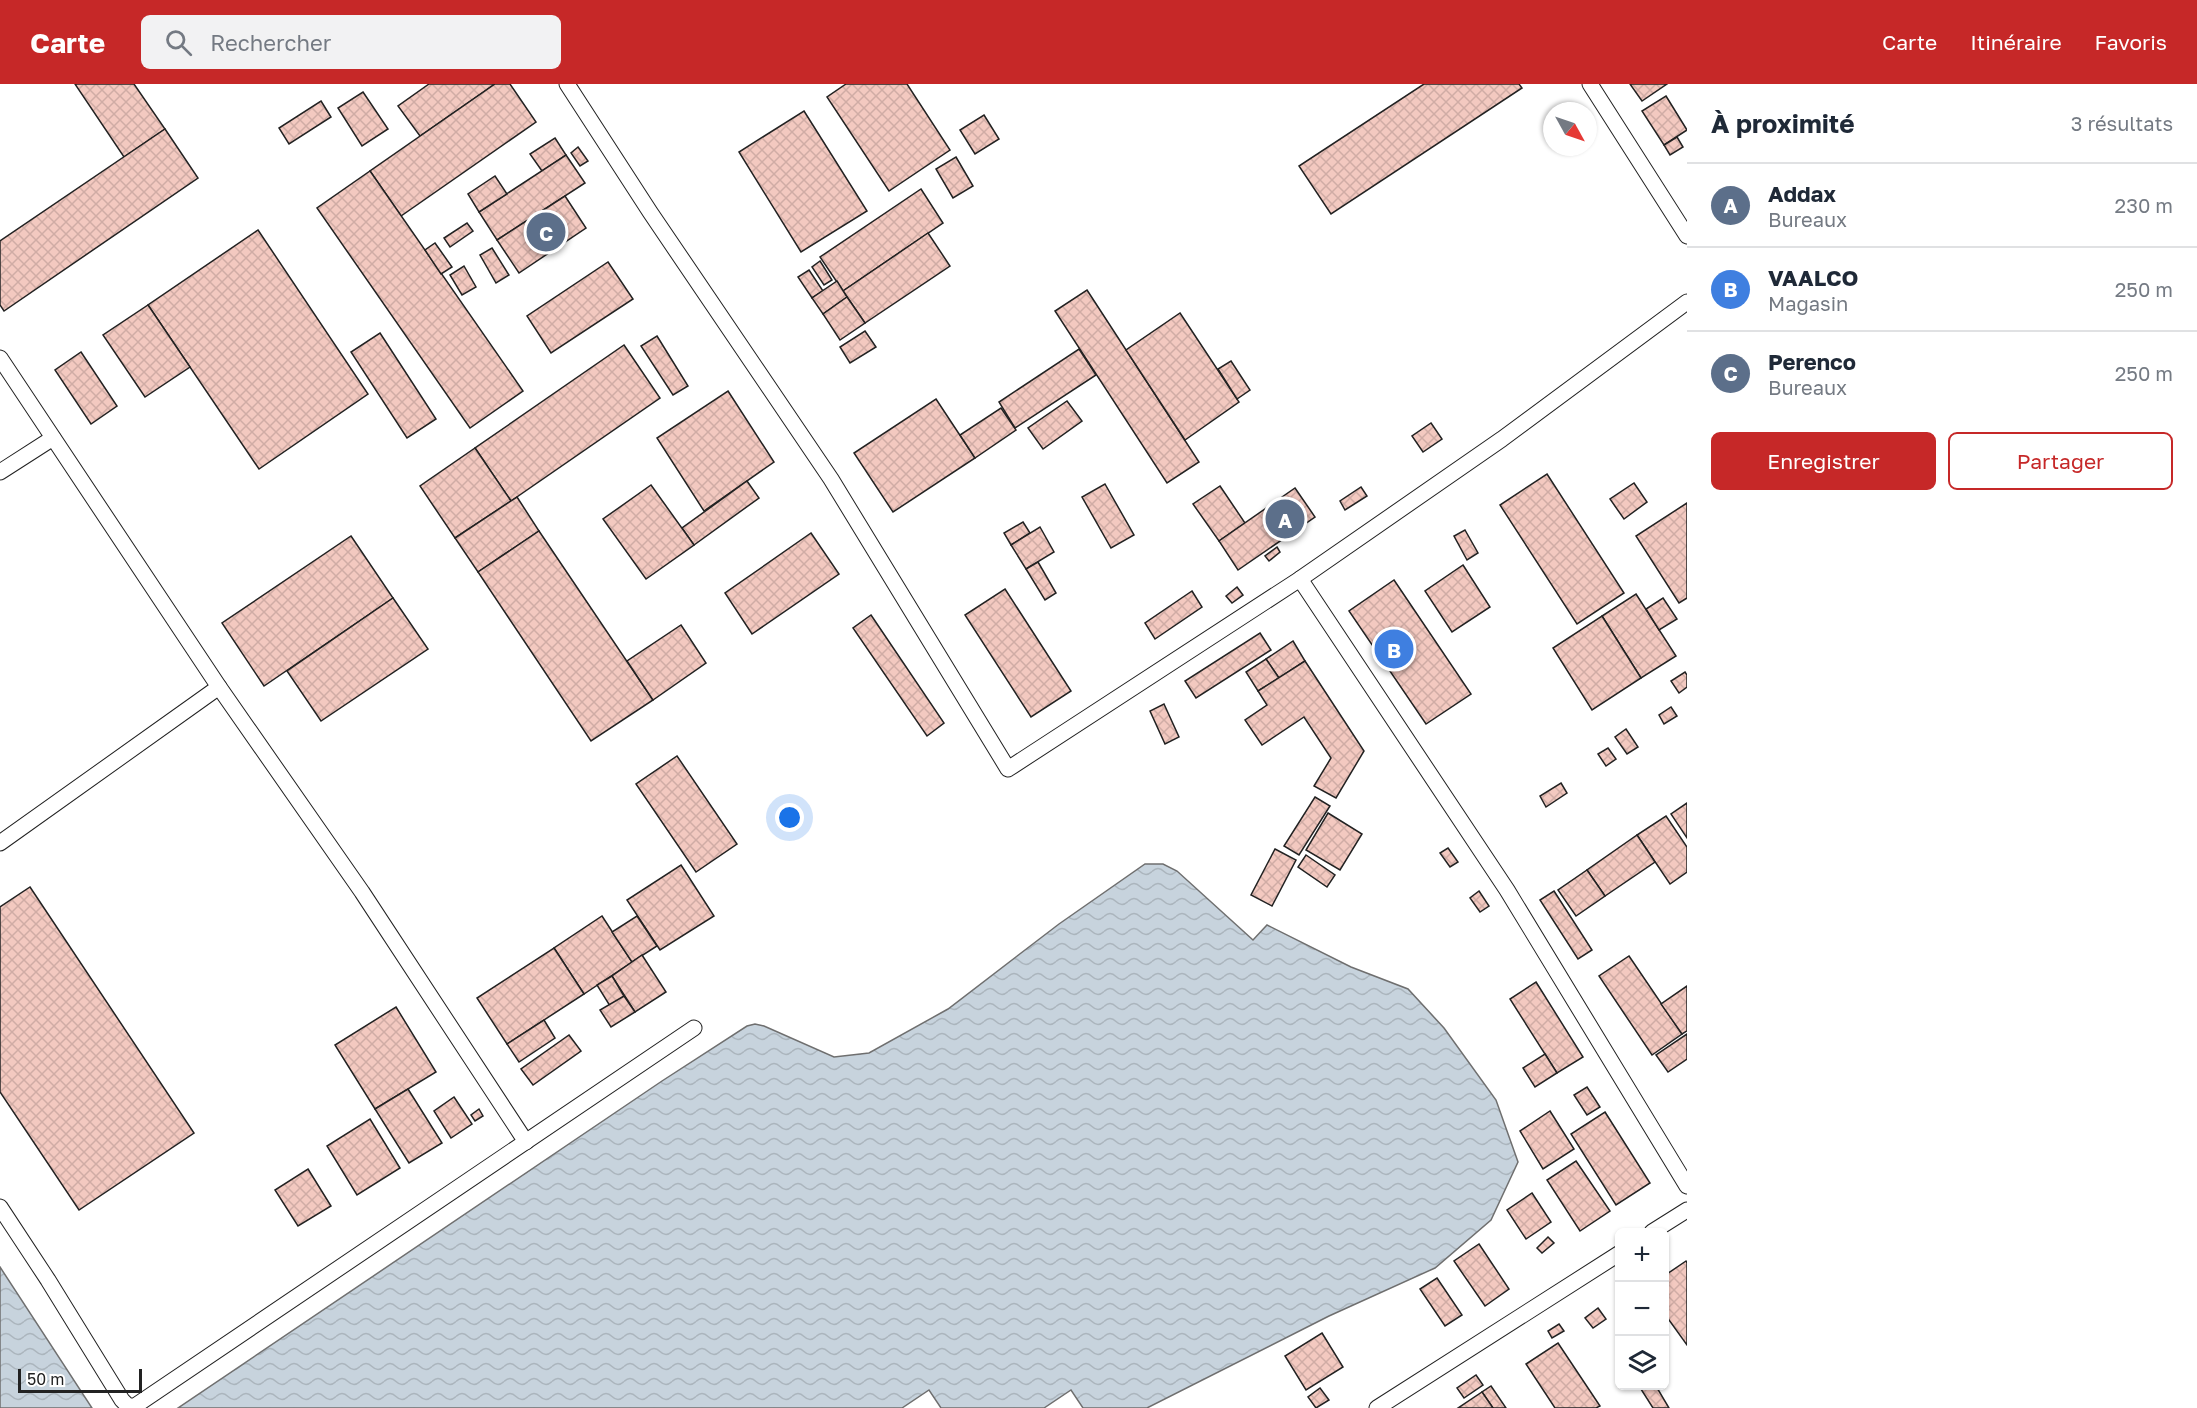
<!DOCTYPE html>
<html lang="fr">
<head>
<meta charset="utf-8">
<style>
  :root { --surface:#fff; --page:#f2f2f3; --text:#1f2937; --muted:#747a83; --line:#e0e1e3; --accent:#c62828 }
  body { margin:0; font-family:"Golos Text",sans-serif; background:var(--page); color:var(--text) }
  .controls { position:absolute; right:18px; bottom:18px; display:grid; overflow:hidden; border-radius:9px; box-shadow:0 2px 4px #0004 }
  .controls button { width:54px; height:54px; display:grid; place-items:center; padding:0; border:0; border-bottom:2px solid var(--line); background:var(--surface); color:var(--text); font:30px sans-serif }
  .compass { position:absolute; left:1543px; top:18px; width:54px; height:54px; border-radius:50%; background:var(--surface); box-shadow:0 2px 4px #0004; rotate:130deg }
  .scale { position:absolute; left:18px; bottom:15px; width:124px; box-sizing:border-box; padding-left:6px; border:3px solid #222; border-top:0; font-size:16px; line-height:21px; white-space:nowrap; color:#222; -webkit-text-stroke:4px #fff; paint-order:stroke }
  .you { position:absolute; left:790px; top:734px; width:21px; height:21px; margin:-15px; border:4px solid #fff; border-radius:50%; background:#1a73e8; box-shadow:0 0 0 9px #1a73e833 }
  .badge { display:grid; place-items:center; width:39px; height:39px; border-radius:50%; background:var(--accent); color:#fff; font-size:20px; font-weight:700 }
  .pin { position:absolute; translate:-50% -50%; border:3px solid #fff; box-shadow:0 2px 6px #0006 }
  .list { margin:0; padding:0; list-style:none }
  h2 { display:flex; justify-content:space-between; align-items:center; height:78px; margin:0; padding:0 24px; font-size:26px }
  h2 small { font-size:20px; font-weight:400; color:var(--muted) }
  .list li { display:grid; grid-template-columns:39px 1fr auto; gap:18px; align-items:center; box-sizing:border-box; height:84px; padding:0 24px; border-top:2px solid var(--line) }
  .list b { display:block; font-size:22px; white-space:nowrap }
  .list p { margin:0; font-size:20px; white-space:nowrap; color:var(--muted) }
  .list em { font-size:20px; font-style:normal; color:var(--muted) }
  .actions { display:flex; gap:12px; padding:18px 24px }
  .actions a { flex:1; padding:14px 0; border:2px solid var(--accent); border-radius:9px; text-align:center; font-size:21px; color:var(--accent) }
  .actions .main { background:var(--accent); color:#fff }
  .icon { flex:none; width:33px; height:33px; fill:none; stroke:currentColor; stroke-width:2; stroke-linecap:round; stroke-linejoin:round }
  .map { position:relative; flex:none; width:1687px; height:1324px; overflow:hidden }
  header { display:flex; align-items:center; gap:36px; box-sizing:border-box; height:84px; padding:0 30px; background:var(--accent); color:#fff }
  header strong { font-size:28px }
  nav { display:flex; gap:33px; margin-inline-start:auto; font-size:21px }
  .search { width:420px; height:54px; background:var(--page); display:flex; align-items:center; gap:15px; box-sizing:border-box; padding:0 21px; border-radius:9px; color:var(--muted); font-size:22px }
  main { display:flex }
  aside { flex:1; background:var(--surface) }
  .map>svg:first-child { display:block }
</style>
</head>
<body>
<header>
<strong>Carte</strong>
<div class="search"><svg class="icon" aria-label="search" viewBox="0 0 24 24"><circle cx="10" cy="10" r="6"/><path d="M15 15l6 6"/></svg>Rechercher</div>
<nav><a>Carte</a><a>Itinéraire</a><a>Favoris</a></nav>
</header>
<main>
<div class="map">
<svg width="1687" height="1324" viewBox="0 0 1687 1324">
  <defs>
    <pattern id="water-waves" width="16" height="10" patternUnits="userSpaceOnUse" patternTransform="scale(1.5)"><rect width="16" height="10" fill="#c7d3dd"/><path d="M0 5q4-4 8 0t8 0" fill="none" stroke="#abb5bd"/></pattern>
    <pattern id="building-cross-hatch" width="8" height="8" patternUnits="userSpaceOnUse" patternTransform="scale(1.5)"><rect width="8" height="8" fill="#f3c9c0"/><path d="M0 0l8 8M0 8l8-8" fill="none" stroke="#d0aca5"/></pattern>
  </defs>
  <rect width="100%" height="100%" fill="#fff"/>
  <g fill="url(#water-waves)" stroke="#6f6f6f" stroke-width="1.5">
    <path d="M1145,780H1163L1177,787L1253,856L1267,841L1351,883L1408,905L1444,944L1496,1016L1518,1078L1491,1136L1435,1184L1329,1232L1147,1324H1083L1071,1306L1044,1324H941L929,1306L902,1324H178L662,997L747,942L755,940L764,942L834,973L869,969L948,925L1059,840Z"/>
    <path d="M0,1183L92,1324H0Z"/>
  </g>
  <g fill="url(#building-cross-hatch)" stroke="#222" stroke-width="1.5">
    <path d="M75,0H134L165,45L124,73Z"/>
    <path d="M429,0H495L420,52L398,22Z"/>
    <path d="M495,0H510L536,38L401,132L370,87Z"/>
    <path d="M846,0H907L950,66L889,107L827,13Z"/>
    <path d="M1424,0H1519L1522,4L1331,130L1299,82Z"/>
    <path d="M1630,0H1667L1642,17Z"/>
    <path d="M363,8L388,45L362,62L338,24Z"/>
    <path d="M1666,12L1687,46L1664,61L1642,27Z"/>
    <path d="M321,17L331,33L289,60L279,44Z"/>
    <path d="M804,27L867,127L801,168L739,68Z"/>
    <path d="M984,31L999,55L975,70L960,46Z"/>
    <path d="M165,45L198,94L4,227L0,221V157Z"/>
    <path d="M1677,53L1683,63L1670,71L1664,61Z"/>
    <path d="M555,54L566,71L542,87L530,70Z"/>
    <path d="M578,63L588,77L580,82L571,69Z"/>
    <path d="M566,71L585,99L497,156L479,128Z"/>
    <path d="M956,73L973,102L953,114L936,85Z"/>
    <path d="M370,87L523,307L470,344L317,124Z"/>
    <path d="M495,92L507,110L479,128L468,110Z"/>
    <path d="M921,105L943,139L843,207L820,173Z"/>
    <path d="M565,112L586,144L519,189L497,156Z"/>
    <path d="M467,139L473,147L450,163L444,154Z"/>
    <path d="M258,146L368,310L259,385L148,221Z"/>
    <path d="M928,149L950,182L865,239L843,207Z"/>
    <path d="M435,159L452,183L441,190L425,166Z"/>
    <path d="M492,164L509,191L496,199L480,171Z"/>
    <path d="M820,177L832,196L824,201L812,183Z"/>
    <path d="M608,178L633,215L551,269L527,232Z"/>
    <path d="M464,182L476,203L462,211L450,191Z"/>
    <path d="M809,186L823,207L812,214L798,193Z"/>
    <path d="M837,197L847,213L823,230L812,214Z"/>
    <path d="M1087,206L1199,378L1167,399L1055,227Z"/>
    <path d="M847,213L865,239L840,256L823,230Z"/>
    <path d="M148,221L190,283L145,313L103,251Z"/>
    <path d="M1180,229L1239,318L1185,356L1126,266Z"/>
    <path d="M865,247L876,263L850,279L840,263Z"/>
    <path d="M380,249L436,335L407,354L351,268Z"/>
    <path d="M657,252L688,302L673,311L641,262Z"/>
    <path d="M624,261L660,314L511,417L475,364Z"/>
    <path d="M1079,265L1096,291L1015,344L999,318Z"/>
    <path d="M81,268L117,322L91,340L55,286Z"/>
    <path d="M1231,277L1250,306L1237,315L1218,285Z"/>
    <path d="M728,307L774,378L704,427L657,354Z"/>
    <path d="M936,315L975,374L893,428L854,369Z"/>
    <path d="M1067,317L1082,337L1043,365L1028,344Z"/>
    <path d="M1001,324L1016,346L975,374L960,351Z"/>
    <path d="M1431,339L1442,355L1423,368L1412,352Z"/>
    <path d="M475,364L511,417L455,454L420,402Z"/>
    <path d="M1547,390L1624,509L1577,540L1500,421Z"/>
    <path d="M747,397L759,414L694,461L682,444Z"/>
    <path d="M1634,399L1647,418L1624,435L1610,415Z"/>
    <path d="M1105,400L1134,451L1111,464L1082,413Z"/>
    <path d="M651,401L694,461L646,495L603,435Z"/>
    <path d="M1220,402L1245,439L1219,457L1193,420Z"/>
    <path d="M1361,403L1367,412L1345,426L1340,417Z"/>
    <path d="M1295,404L1315,433L1238,486L1219,457Z"/>
    <path d="M517,413L539,447L478,488L455,454Z"/>
    <path d="M1687,419V514L1679,519L1636,452Z"/>
    <path d="M1023,438L1030,449L1011,461L1004,449Z"/>
    <path d="M1040,443L1054,468L1026,485L1011,461Z"/>
    <path d="M1465,446L1478,469L1467,476L1454,452Z"/>
    <path d="M539,447L653,616L591,657L478,488Z"/>
    <path d="M811,449L839,490L752,550L725,509Z"/>
    <path d="M351,452L393,514L264,602L222,539Z"/>
    <path d="M1277,463L1280,468L1269,477L1265,472Z"/>
    <path d="M1038,478L1056,509L1045,516L1026,485Z"/>
    <path d="M1463,481L1490,523L1452,548L1425,507Z"/>
    <path d="M1394,496L1471,610L1426,640L1349,527Z"/>
    <path d="M1237,503L1243,511L1232,519L1226,512Z"/>
    <path d="M1005,505L1071,607L1031,633L965,531Z"/>
    <path d="M1192,507L1202,523L1155,555L1145,539Z"/>
    <path d="M1636,510L1676,572L1641,594L1602,532Z"/>
    <path d="M393,514L428,565L321,637L287,587Z"/>
    <path d="M1663,514L1677,535L1659,546L1646,525Z"/>
    <path d="M871,531L944,639L927,652L853,544Z"/>
    <path d="M1602,532L1641,594L1592,626L1553,564Z"/>
    <path d="M681,541L706,579L653,616L627,577Z"/>
    <path d="M1260,549L1271,566L1196,614L1185,597Z"/>
    <path d="M1293,557L1305,577L1279,594L1266,575Z"/>
    <path d="M1266,575L1279,594L1258,607L1246,588Z"/>
    <path d="M1305,577L1364,667L1336,714L1314,702L1331,674L1304,633L1262,661L1245,636L1267,621L1258,607Z"/>
    <path d="M1685,588L1687,591V603L1679,609L1671,597Z"/>
    <path d="M1164,620L1179,653L1165,660L1150,627Z"/>
    <path d="M1671,623L1677,632L1664,640L1659,631Z"/>
    <path d="M1626,645L1638,663L1627,670L1615,653Z"/>
    <path d="M1608,664L1616,675L1606,682L1598,670Z"/>
    <path d="M677,672L737,760L696,788L636,700Z"/>
    <path d="M1561,699L1567,709L1546,723L1540,712Z"/>
    <path d="M1315,713L1330,722L1299,771L1284,762Z"/>
    <path d="M1687,719V754L1671,730Z"/>
    <path d="M1328,729L1362,750L1340,786L1306,766Z"/>
    <path d="M1666,732L1687,763V788L1670,800L1637,751Z"/>
    <path d="M1637,751L1655,778L1605,812L1587,786Z"/>
    <path d="M1448,764L1458,778L1450,783L1440,769Z"/>
    <path d="M1275,765L1296,776L1272,822L1251,811Z"/>
    <path d="M1306,771L1335,791L1327,803L1298,783Z"/>
    <path d="M681,781L714,832L660,866L627,816Z"/>
    <path d="M1587,786L1605,812L1576,832L1558,806Z"/>
    <path d="M30,803L194,1049L79,1126L0,1008V823Z"/>
    <path d="M1479,807L1489,822L1480,828L1470,814Z"/>
    <path d="M1554,807L1592,866L1578,875L1540,816Z"/>
    <path d="M602,832L632,878L584,910L554,864Z"/>
    <path d="M637,832L657,862L632,878L612,848Z"/>
    <path d="M554,864L584,910L507,960L477,914Z"/>
    <path d="M642,871L666,908L635,928L612,892Z"/>
    <path d="M1629,872L1682,950L1652,971L1599,892Z"/>
    <path d="M612,892L624,912L610,922L597,901Z"/>
    <path d="M1536,898L1583,973L1557,989L1510,915Z"/>
    <path d="M1687,902V947L1682,950L1661,920Z"/>
    <path d="M624,912L635,928L611,943L600,926Z"/>
    <path d="M396,923L436,988L375,1025L335,961Z"/>
    <path d="M544,936L555,954L519,978L507,960Z"/>
    <path d="M1687,950V975L1668,988L1656,971Z"/>
    <path d="M569,951L581,967L533,1001L521,985Z"/>
    <path d="M1545,970L1557,989L1535,1003L1523,984Z"/>
    <path d="M1587,1003L1600,1023L1587,1031L1574,1011Z"/>
    <path d="M408,1005L442,1059L409,1079L375,1025Z"/>
    <path d="M454,1013L472,1040L451,1054L434,1027Z"/>
    <path d="M479,1025L483,1032L475,1037L471,1031Z"/>
    <path d="M1550,1027L1574,1065L1543,1085L1520,1047Z"/>
    <path d="M1605,1028L1650,1099L1616,1121L1571,1050Z"/>
    <path d="M370,1035L400,1084L357,1111L327,1062Z"/>
    <path d="M1576,1077L1610,1127L1580,1147L1547,1096Z"/>
    <path d="M308,1085L331,1122L298,1142L275,1106Z"/>
    <path d="M1532,1109L1551,1138L1526,1155L1507,1126Z"/>
    <path d="M1548,1153L1554,1159L1542,1169L1537,1164Z"/>
    <path d="M1479,1160L1509,1205L1485,1222L1454,1177Z"/>
    <path d="M1686,1177L1687,1179V1261L1664,1229V1192Z"/>
    <path d="M1437,1194L1462,1231L1445,1242L1420,1205Z"/>
    <path d="M1598,1224L1606,1235L1593,1244L1585,1234Z"/>
    <path d="M1559,1240L1564,1247L1552,1254L1548,1247Z"/>
    <path d="M1322,1249L1343,1283L1306,1306L1285,1272Z"/>
    <path d="M1558,1259L1600,1322L1596,1324H1555L1526,1280Z"/>
    <path d="M1476,1291L1483,1301L1464,1314L1457,1304Z"/>
    <path d="M1491,1302L1506,1324H1493L1482,1308Z"/>
    <path d="M1639,1302H1656L1669,1324H1653Z"/>
    <path d="M1320,1304L1329,1316L1316,1324L1308,1313Z"/>
    <path d="M1482,1308L1493,1324H1458Z"/>
  </g>
  <g fill="none" stroke-linecap="round" stroke-linejoin="round">
    <g stroke="#222" stroke-width="17">
      <g id="street">
        <path d="M567,0L650,128L831,395L1008,685L1300,495L1502,355L1687,218"/>
        <path d="M1590,0L1687,152"/>
        <path d="M0,274L219,603L362,808L526,1058"/>
        <path d="M0,388L53,354"/>
        <path d="M1300,495L1507,806L1687,1102"/>
        <path d="M0,759L219,603"/>
        <path d="M0,1123L48,1196L122,1316L128,1322H135L694,944"/>
        <path d="M1652,1148L1687,1126"/>
        <path d="M1377,1324L1620,1169"/>
      </g>
    </g>
    <use href="#street" stroke="#fff" stroke-width="15"/>
  </g>
</svg>
<div class="controls">
<button>+</button>
<button>−</button>
<button><svg class="icon" aria-label="layers" viewBox="0 0 24 24"><path d="M12 4l9 5-9 5-9-5zM3 14l9 5 9-5"/></svg></button>
</div>
<svg class="compass" viewBox="-18 -18 36 36"><path d="M0-13l5 13h-10z" fill="#e53935"/><path d="M0 13l5-13h-10z" fill="#747a83"/></svg>
<div class="scale">50 m</div>
<div class="you"></div>
<div class="pin badge" style="left:1285px;top:435px;background:#5c6f8a">A</div>
<div class="pin badge" style="left:1394px;top:565px;background:#3f7fe0">B</div>
<div class="pin badge" style="left:546px;top:148px;background:#5c6f8a">C</div>
</div>
<aside>
<h2>À proximité<small>3 résultats</small></h2>
<ul class="list">
<li><span class="badge" style="background:#5c6f8a">A</span><div><b>Addax</b><p>Bureaux</p></div><em>230 m</em></li>
<li><span class="badge" style="background:#3f7fe0">B</span><div><b>VAALCO</b><p>Magasin</p></div><em>250 m</em></li>
<li><span class="badge" style="background:#5c6f8a">C</span><div><b>Perenco</b><p>Bureaux</p></div><em>250 m</em></li>
</ul>
<div class="actions"><a class="main">Enregistrer</a><a>Partager</a></div>
</aside>
</main>
</body>
</html>
